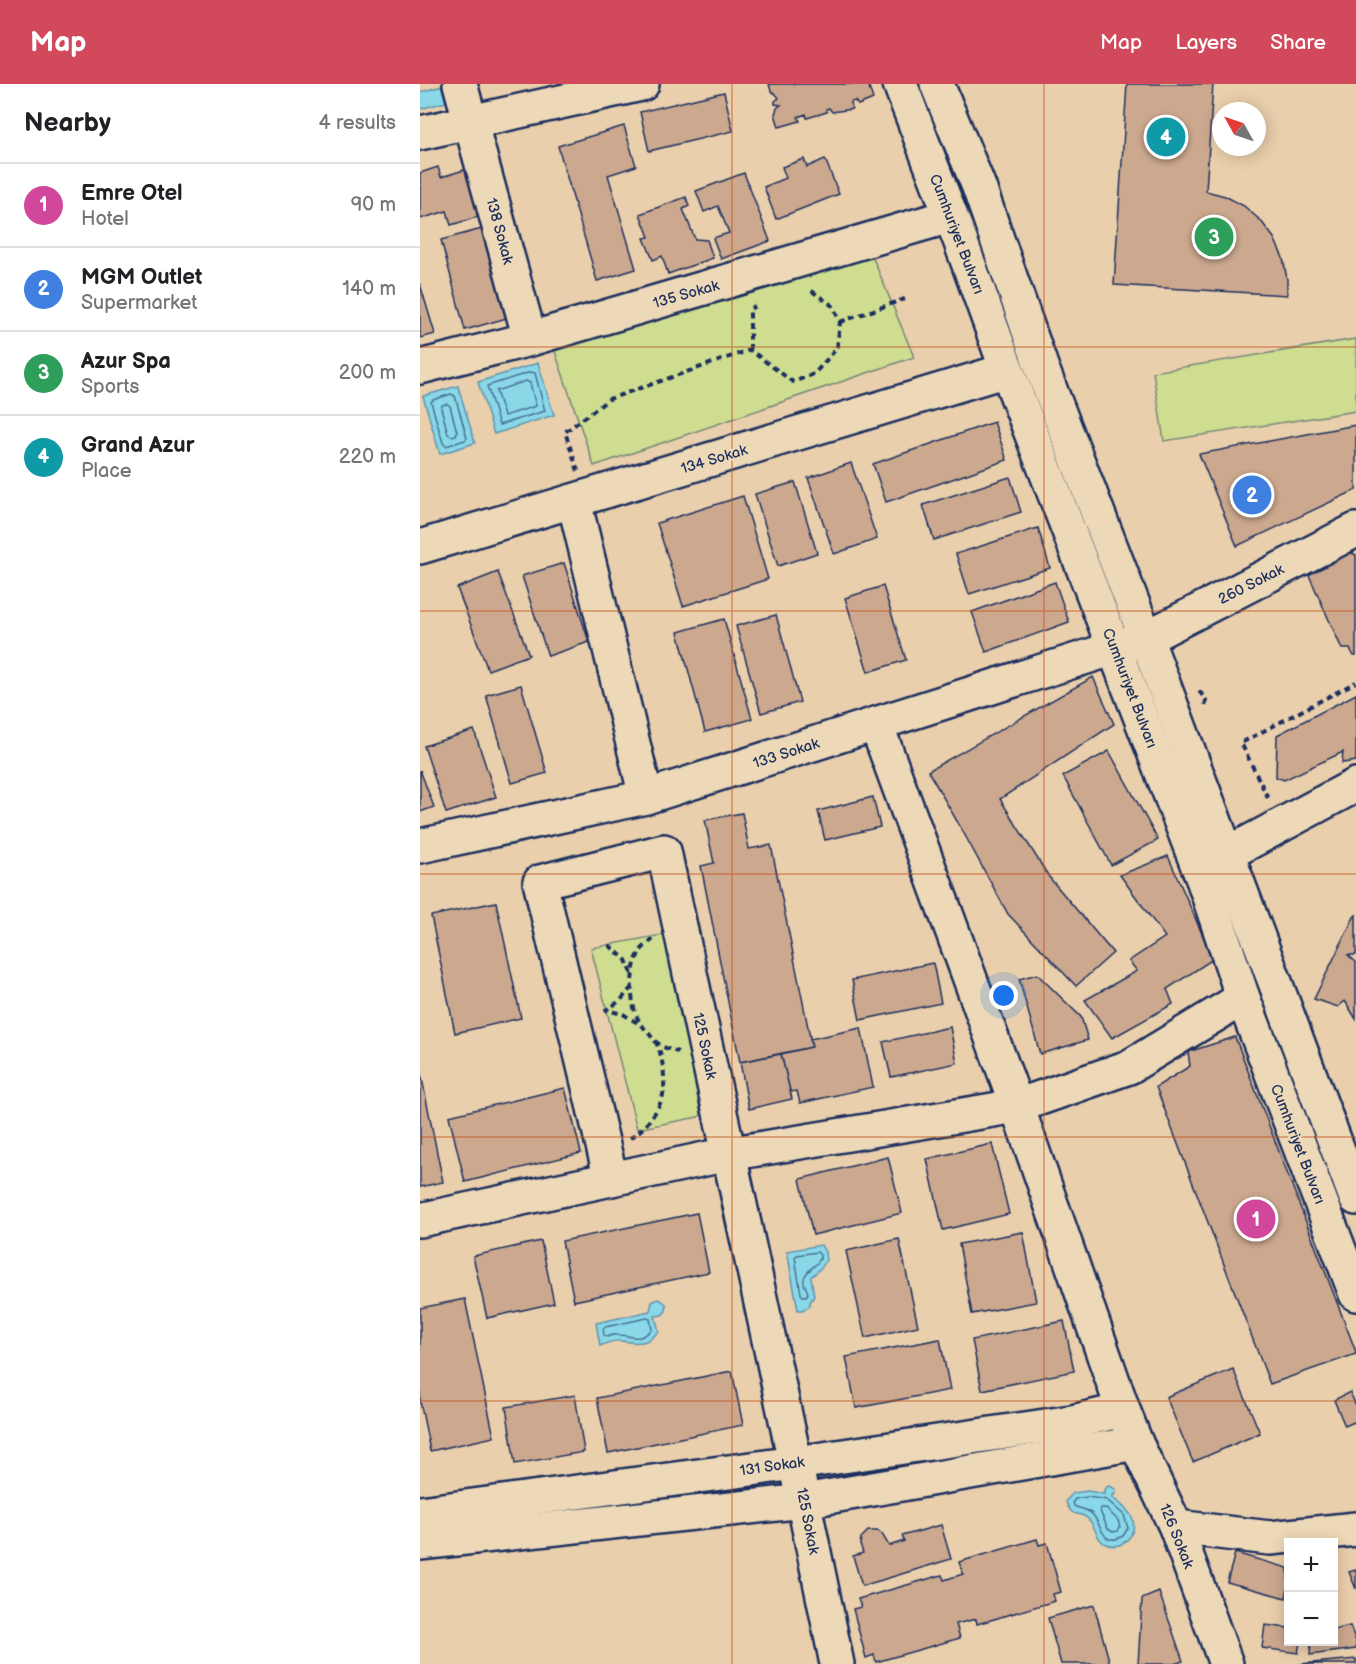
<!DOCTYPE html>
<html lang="en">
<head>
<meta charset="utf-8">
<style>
  :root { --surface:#fff; --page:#f2f2f2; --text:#202124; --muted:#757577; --line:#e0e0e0; --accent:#d1495b }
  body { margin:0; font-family:"Balsamiq Sans",sans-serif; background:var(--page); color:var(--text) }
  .controls { position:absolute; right:18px; bottom:18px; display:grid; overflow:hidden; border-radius:0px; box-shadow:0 3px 15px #0003 }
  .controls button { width:54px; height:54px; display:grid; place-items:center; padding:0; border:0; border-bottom:2px solid var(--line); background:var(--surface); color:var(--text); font:30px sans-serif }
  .compass { position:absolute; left:792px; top:18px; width:54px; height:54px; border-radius:50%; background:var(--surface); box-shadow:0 3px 15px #0003; rotate:310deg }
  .you { position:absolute; left:584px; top:912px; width:21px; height:21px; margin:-15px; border:4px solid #fff; border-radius:50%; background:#1a73e8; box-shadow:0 0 0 9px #1a73e833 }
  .badge { display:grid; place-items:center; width:39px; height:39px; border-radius:50%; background:var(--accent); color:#fff; font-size:20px; font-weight:700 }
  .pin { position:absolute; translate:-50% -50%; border:3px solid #fff; box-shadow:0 2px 6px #0006 }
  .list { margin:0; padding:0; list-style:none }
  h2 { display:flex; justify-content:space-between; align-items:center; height:78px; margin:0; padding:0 24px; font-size:26px }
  h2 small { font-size:20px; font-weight:400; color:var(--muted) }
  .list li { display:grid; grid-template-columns:39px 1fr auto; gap:18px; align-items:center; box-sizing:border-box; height:84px; padding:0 24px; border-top:2px solid var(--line) }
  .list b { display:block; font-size:22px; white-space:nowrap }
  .list p { margin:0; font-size:20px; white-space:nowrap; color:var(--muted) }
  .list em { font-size:20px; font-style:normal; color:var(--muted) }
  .map { position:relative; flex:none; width:936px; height:1580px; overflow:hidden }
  header { display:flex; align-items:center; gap:36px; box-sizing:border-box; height:84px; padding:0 30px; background:var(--accent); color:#fff }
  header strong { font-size:28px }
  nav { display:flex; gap:33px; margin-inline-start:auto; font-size:21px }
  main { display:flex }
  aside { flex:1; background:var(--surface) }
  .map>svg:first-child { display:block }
</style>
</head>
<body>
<header>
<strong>Map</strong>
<nav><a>Map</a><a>Layers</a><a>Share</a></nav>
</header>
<main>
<aside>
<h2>Nearby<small>4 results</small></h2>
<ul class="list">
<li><span class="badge" style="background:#d1479c">1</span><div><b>Emre Otel</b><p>Hotel</p></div><em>90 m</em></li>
<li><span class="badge" style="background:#3f7fe0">2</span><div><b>MGM Outlet</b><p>Supermarket</p></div><em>140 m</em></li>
<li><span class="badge" style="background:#2e9e5b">3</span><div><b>Azur Spa</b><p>Sports</p></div><em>200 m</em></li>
<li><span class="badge" style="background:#0f9aa8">4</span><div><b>Grand Azur</b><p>Place</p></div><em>220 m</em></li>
</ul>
</aside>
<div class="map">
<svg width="936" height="1580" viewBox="0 0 936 1580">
  <rect width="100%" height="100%" fill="#eacfac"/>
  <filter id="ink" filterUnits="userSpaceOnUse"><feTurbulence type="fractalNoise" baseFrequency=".0167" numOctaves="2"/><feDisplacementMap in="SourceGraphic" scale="12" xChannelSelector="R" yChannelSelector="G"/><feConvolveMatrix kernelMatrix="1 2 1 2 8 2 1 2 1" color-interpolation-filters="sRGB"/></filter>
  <g filter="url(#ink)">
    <g fill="#cedd90" stroke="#748677" stroke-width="1.5">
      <path d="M448,162L494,273L174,382L132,259Z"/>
      <path d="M936,255V327L744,357L733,288Z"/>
      <path d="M247,850L281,1031L278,1033L217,1045L171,864Z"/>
    </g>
    <g fill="#89d7e7" stroke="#5d94b0" stroke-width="1.5">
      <path d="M22,2L26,18L0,25V8Z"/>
      <path d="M118,279L134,331L74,350L58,298Z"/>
      <path d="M38,302L55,359L20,370L3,312Z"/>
      <path d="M401,1161L405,1168L406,1177C401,1186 397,1187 391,1193L394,1212L390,1218V1222L382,1226H378L367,1167Z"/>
      <path d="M238,1215L241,1216L246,1220V1227L242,1231L235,1232L239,1247C225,1263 216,1258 199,1257C193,1256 185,1260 180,1262L176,1239L230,1227L232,1218Z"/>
      <path d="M688,1402L692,1403L696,1406L695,1410L692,1413C699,1419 708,1425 712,1433C719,1450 701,1469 684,1459C675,1453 676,1443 669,1436C659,1425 652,1437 646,1417L653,1409L668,1407L684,1410V1406Z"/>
    </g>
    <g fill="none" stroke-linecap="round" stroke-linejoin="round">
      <g stroke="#477295" stroke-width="1.5">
        <path d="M111,288L115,289L125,327L79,341L67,302Z"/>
        <path d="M106,297L110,299L116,322L84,332L76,307Z"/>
        <path d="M31,310L35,312L47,354L45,356L26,362L23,359L11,318L13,316Z"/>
        <path d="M27,320L30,322L37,348L36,351L31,352L28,350L21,324L22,321Z"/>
        <path d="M397,1168L400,1171V1175C396,1183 382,1188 384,1199C385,1203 387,1205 388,1209L386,1212H383L381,1210L375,1173L377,1171Z"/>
        <path d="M227,1234L230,1235L232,1245C219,1259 212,1251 197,1251C195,1250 189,1252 187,1253L184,1251L183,1245L185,1243Z"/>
        <path d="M668,1413L687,1416L704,1431L708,1444L703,1452C681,1464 683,1441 672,1430C667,1425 660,1425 654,1422L653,1418L655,1415Z"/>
        <path d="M681,1424H685L698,1436L700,1443L698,1447L693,1448L688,1445L680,1427Z"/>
      </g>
    </g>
    <g fill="#cca88e" stroke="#1b2f5e" stroke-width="1.5">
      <path d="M349,0H448L453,15L438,21L435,17L431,18L432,25L412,28L409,24L406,25L407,28L387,34L386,30L378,33L380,37L359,43L355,30L357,24L361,21L355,20V17L359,14L356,10L351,7Z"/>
      <path d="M707,0H793L786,107L805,112L824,122L841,137L847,145L854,154L863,174L867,195V211L694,201Z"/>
      <path d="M304,8L313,47L229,67L220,28Z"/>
      <path d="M204,42L216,82L188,91L216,185L177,197L138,62Z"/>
      <path d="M384,75L387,83L405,75L419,110L356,135L344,103L366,94L362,83Z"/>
      <path d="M18,83L21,93L54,83L68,130L31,141L27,127L0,135V89Z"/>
      <path d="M324,89L350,157L301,175L293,154L309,149L298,122L284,128L276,107Z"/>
      <path d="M266,113L269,122L263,125L275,155L287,156L293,174L248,190L242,172L233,176L224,154L229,153L220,130Z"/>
      <path d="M73,142L97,231L45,246L21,156Z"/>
      <path d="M0,200L15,250L0,254Z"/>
      <path d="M574,338L587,376L466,418L453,380Z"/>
      <path d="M936,341V406L817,462L779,370Z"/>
      <path d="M431,379L457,455L414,470L388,394Z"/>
      <path d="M590,393L601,428L514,456L503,421Z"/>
      <path d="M375,398L397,469L358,482L335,410Z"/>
      <path d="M323,412L348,495L263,522L237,439Z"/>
      <path d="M618,444L630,484L549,510L536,470Z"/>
      <path d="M922,464L936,471V572H934L930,565H922L888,489L909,472L911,478L922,471Z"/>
      <path d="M144,479L169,558L128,572L102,492Z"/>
      <path d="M78,488L109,571L68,586L37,504Z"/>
      <path d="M635,498L649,538L566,568L552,528Z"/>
      <path d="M463,502L486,576L448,588L425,514Z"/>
      <path d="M356,531L380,618L341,629L316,542Z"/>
      <path d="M304,535L332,635L285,648L258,548Z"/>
      <path d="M673,593L694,640L580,715L629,793L693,869L656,902L588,830L541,744L508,687Z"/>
      <path d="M101,601L127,689L92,699L66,611Z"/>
      <path d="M936,610V677L922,679L923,668L864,696L856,693L857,651Z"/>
      <path d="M54,646L76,713L26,729L4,662Z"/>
      <path d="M689,667L738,756L691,781L643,692Z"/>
      <path d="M0,686L14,723L0,728Z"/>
      <path d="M453,713L460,743L405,756L398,727Z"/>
      <path d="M322,729L329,765L351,761L392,963L320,978L281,782L294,779L285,736Z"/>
      <path d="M748,772L793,875L747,905L753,920L692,954L665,916L717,887L709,877L745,853L700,791Z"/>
      <path d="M76,818L101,934L35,949L11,832Z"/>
      <path d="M936,831V871H928L936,878V935L925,917L918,923L894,915L934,833Z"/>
      <path d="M513,879L521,919L440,936L432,896Z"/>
      <path d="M617,890L661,933L668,956L620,970L599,895Z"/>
      <path d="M530,943L537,979L471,993L463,958Z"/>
      <path d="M441,944L453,1003L380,1019L377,1007L370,1008L361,970L392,963L390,955Z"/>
      <path d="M815,953L936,1268V1270L850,1300L736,1003L770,982L768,968Z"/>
      <path d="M361,970L372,1015L329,1025L320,978Z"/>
      <path d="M0,985L23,1098L0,1103Z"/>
      <path d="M145,1004L161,1069L45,1098L29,1032Z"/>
      <path d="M572,1060L589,1130L523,1146L507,1075Z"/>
      <path d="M468,1073L482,1129L393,1151L380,1095Z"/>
      <path d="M277,1129L289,1188L154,1217L142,1157Z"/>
      <path d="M603,1148L616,1218L552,1230L539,1160Z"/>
      <path d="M479,1155L498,1242L445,1254L426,1167Z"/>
      <path d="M121,1157L134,1219L67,1234L53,1172Z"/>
      <path d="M45,1215L74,1353L10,1367L0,1317V1224Z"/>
      <path d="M644,1237L654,1287L562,1306L552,1256Z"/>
      <path d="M520,1255L530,1306L436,1324L426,1273Z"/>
      <path d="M813,1285L840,1349L773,1378L746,1313Z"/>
      <path d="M312,1287L323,1341L188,1369L177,1314Z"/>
      <path d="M930,1308L936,1322V1342L934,1338L925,1342L914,1316Z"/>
      <path d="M155,1311L164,1368L95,1380L86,1323Z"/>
      <path d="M521,1441L531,1475L442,1502L433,1472L443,1469L440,1460L441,1454L448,1447H458L462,1450L469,1462L484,1457L482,1452Z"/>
      <path d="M617,1455L619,1461L627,1459L641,1508L633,1510L635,1517L557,1540L556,1535L536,1540L540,1554L456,1578L454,1571L446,1574L433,1525L441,1523L438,1515L522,1491L524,1496L543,1490L539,1478Z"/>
      <path d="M815,1469L868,1484V1504L866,1514L807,1498Z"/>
      <path d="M936,1486V1505L929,1488Z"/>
      <path d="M739,1508L763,1577L754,1580H718L722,1515Z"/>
      <path d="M674,1521L690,1580H641L628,1534Z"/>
      <path d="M845,1541L868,1544V1558H880L878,1569L842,1564Z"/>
      <path d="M930,1542L936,1557V1565L890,1571L891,1558H914V1546Z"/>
      <path d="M936,1575V1580H880Z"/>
    </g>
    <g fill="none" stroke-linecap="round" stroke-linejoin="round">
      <g stroke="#1b2f5e" stroke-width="38">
        <g id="minor">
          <path d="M40,0L110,255"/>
          <path d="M0,49L222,0"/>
          <path d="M0,283L110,255L530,132"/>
          <path d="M154,417L226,713"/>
          <path d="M0,463L587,286"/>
          <path d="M456,640L597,1022L703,1326L716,1359L756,1443L806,1580"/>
          <path d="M0,762L226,713L726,554L936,446"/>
          <path d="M807,770L936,701"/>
          <path d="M191,1095L120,798L244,767C301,1038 362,1308 417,1580"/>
          <path d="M0,1136L308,1070L597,1022L709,983L823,914"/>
          <path d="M0,1429L376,1379L652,1338L703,1326"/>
          <path d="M756,1443L850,1454L936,1445"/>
          <path d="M0,1459L384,1417L716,1359"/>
        </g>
      </g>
      <g stroke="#1b2f5e" stroke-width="38">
        <g id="major">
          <path d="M480,0L540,156L587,286L784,798L823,914L936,1210"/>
          <path d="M517,0L559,103L621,282L726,554L936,1114"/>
        </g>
      </g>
      <g stroke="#1b2f5e" stroke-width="4" stroke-dasharray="6 4.5" stroke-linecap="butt">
        <path d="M420,238L485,215"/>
        <path d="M330,266V225L335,222"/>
        <path d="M158,387L145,348L189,315L330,266L373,298L394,290L417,264L420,238L413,222L389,205"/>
        <path d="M779,607L786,616L785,624"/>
        <path d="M848,714L821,659L936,598"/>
        <path d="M189,861L206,876L212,890"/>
        <path d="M212,903L200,917L186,926L203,930L221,941"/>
        <path d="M235,957L243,963L258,968"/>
        <path d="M210,1054C223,1047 239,1027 243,1011C246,998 243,978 239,965C235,954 224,946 218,935C209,918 210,884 220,868C223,863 229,859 233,855"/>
      </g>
      <use href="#minor" stroke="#edd9b7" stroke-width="33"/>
      <use href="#major" stroke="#edd9b7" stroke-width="33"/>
    </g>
  </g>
  <path fill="none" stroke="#bf511c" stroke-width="1.5" stroke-opacity="0.55" d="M312,0V1580M624,0V1580M0,263H936M0,527H936M0,790H936M0,1053H936M0,1317H936"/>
  <g text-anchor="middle" stroke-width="4.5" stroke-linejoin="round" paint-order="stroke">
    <g font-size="15" fill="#1b2f5e" stroke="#edd9b7">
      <text transform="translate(80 147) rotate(75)" y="5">138 Sokak</text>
      <text transform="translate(537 150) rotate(69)" y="5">Cumhuriyet Bulvarı</text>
      <text transform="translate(266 210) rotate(-16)" y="5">135 Sokak</text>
      <text transform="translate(294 375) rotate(-17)" y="5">134 Sokak</text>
      <text transform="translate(831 500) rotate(-27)" y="5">260 Sokak</text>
      <text transform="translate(710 604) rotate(69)" y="5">Cumhuriyet Bulvarı</text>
      <text transform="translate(366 669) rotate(-18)" y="5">133 Sokak</text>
      <text transform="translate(285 962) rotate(78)" y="5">125 Sokak</text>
      <text transform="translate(878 1060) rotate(69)" y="5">Cumhuriyet Bulvarı</text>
      <text transform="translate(352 1382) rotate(-8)" y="5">131 Sokak</text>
      <text transform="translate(388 1437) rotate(79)" y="5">125 Sokak</text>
      <text transform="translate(757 1452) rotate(68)" y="5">126 Sokak</text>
    </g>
  </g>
</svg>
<div class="controls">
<button>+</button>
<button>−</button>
</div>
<svg class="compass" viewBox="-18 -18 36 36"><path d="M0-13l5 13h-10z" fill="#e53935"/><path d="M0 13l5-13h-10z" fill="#757577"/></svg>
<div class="you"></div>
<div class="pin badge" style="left:836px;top:1135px;background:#d1479c">1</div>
<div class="pin badge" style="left:832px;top:411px;background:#3f7fe0">2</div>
<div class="pin badge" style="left:794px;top:153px;background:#2e9e5b">3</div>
<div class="pin badge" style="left:746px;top:53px;background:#0f9aa8">4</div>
</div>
</main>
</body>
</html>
